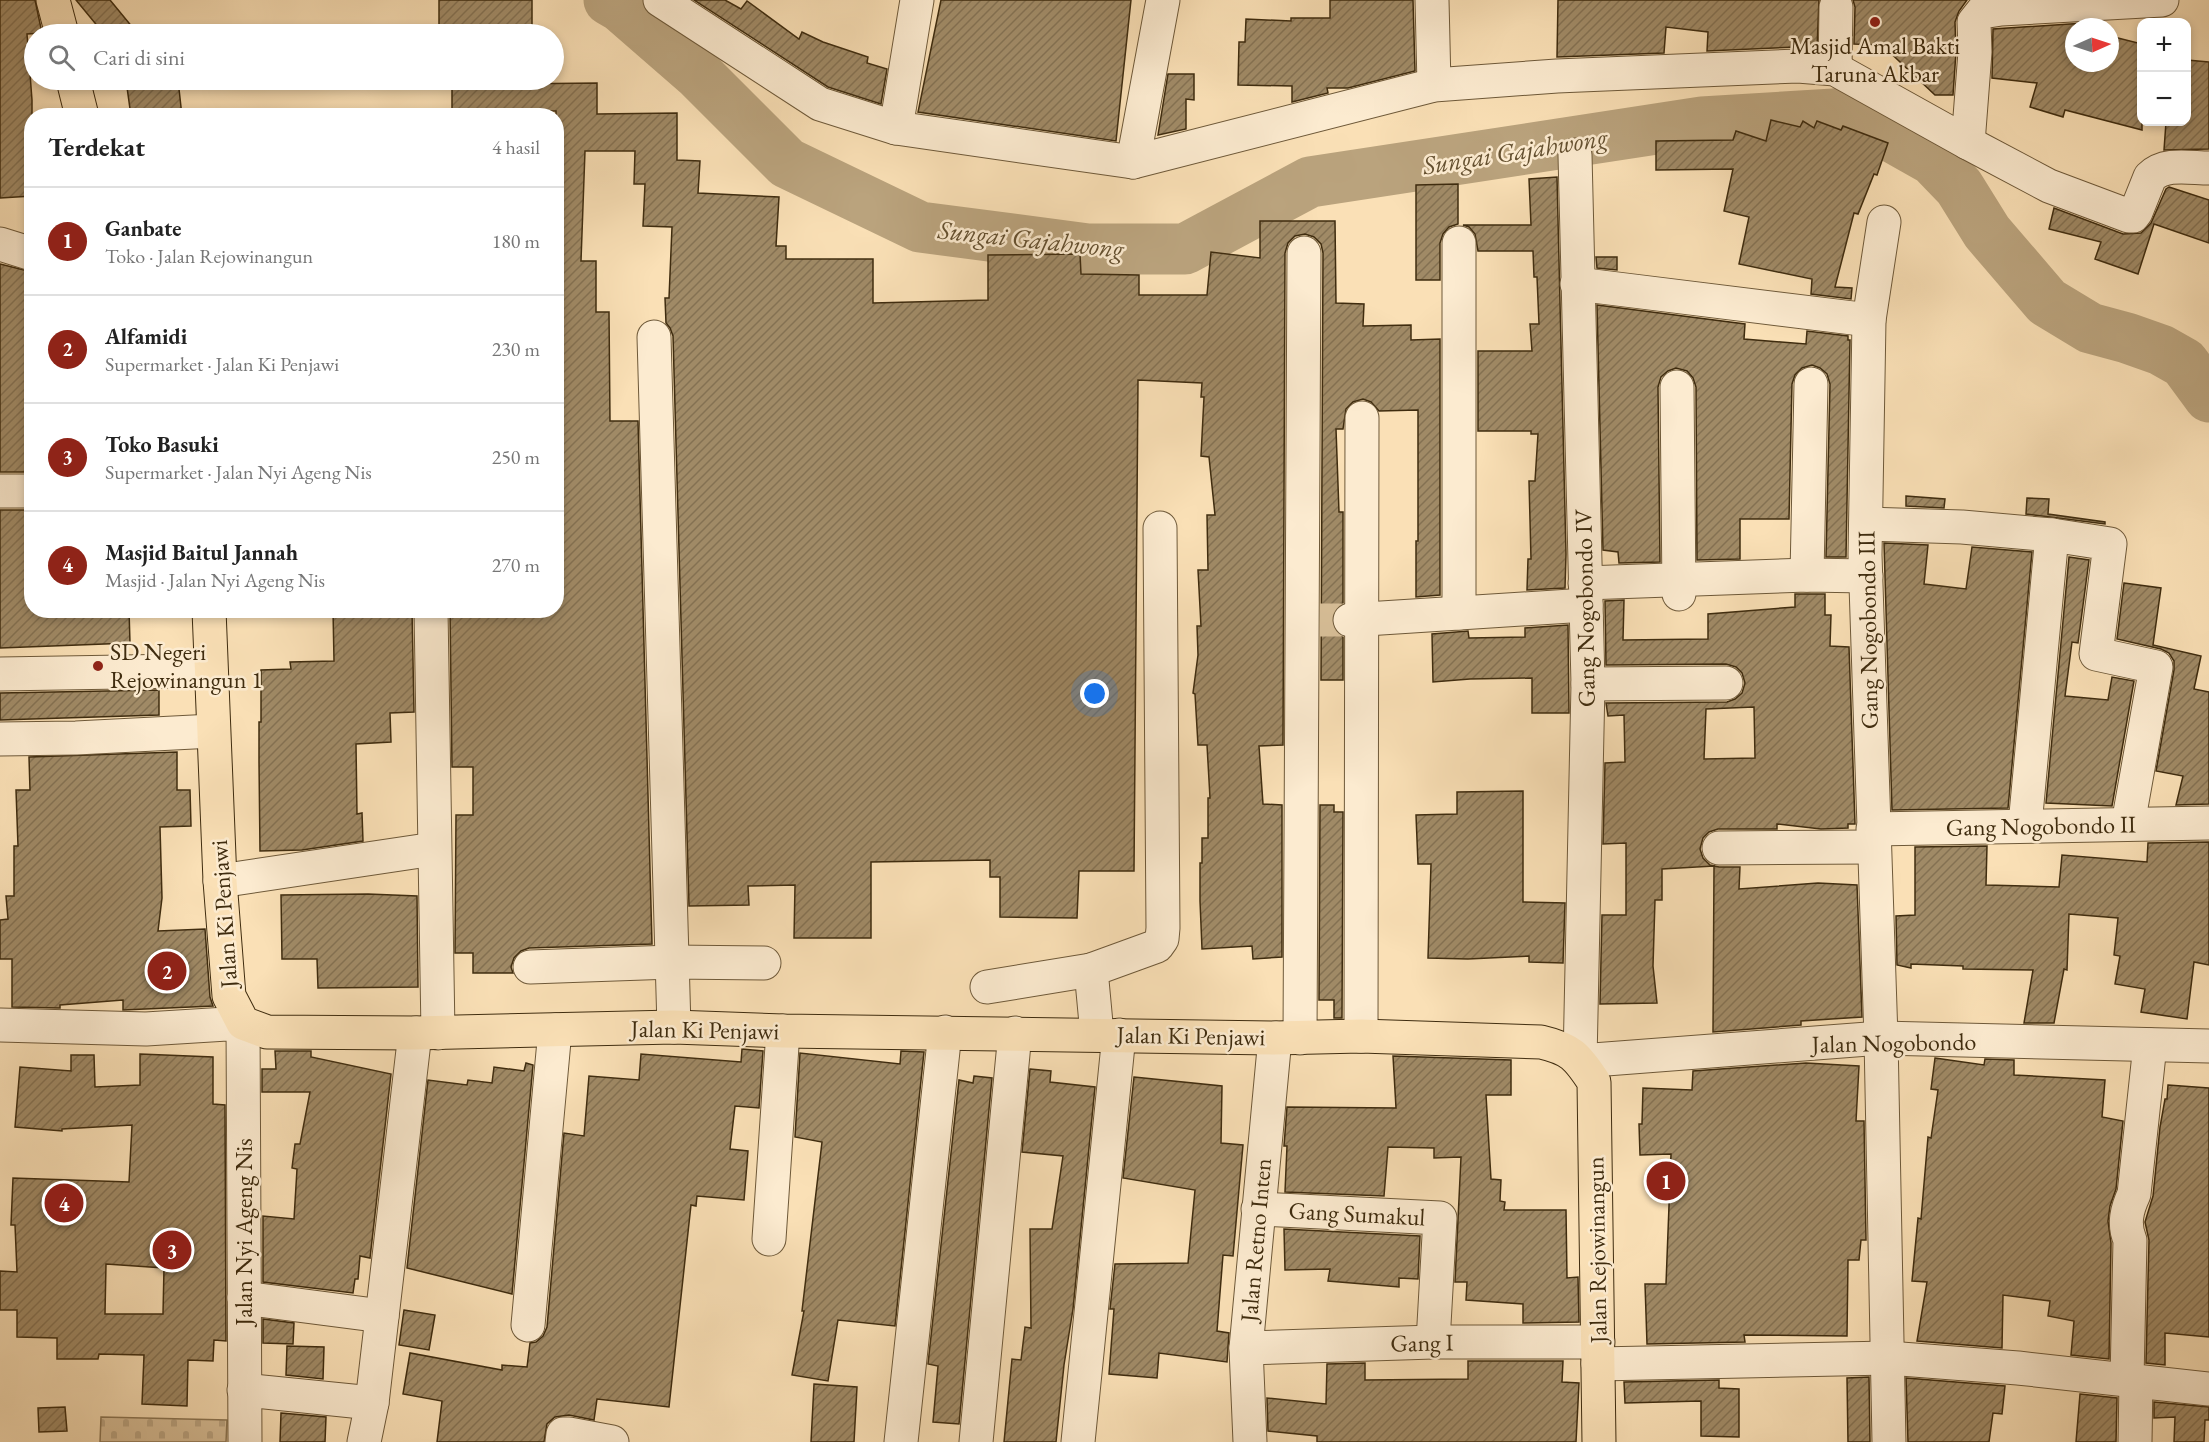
<!DOCTYPE html>
<html lang="id">
<head>
<meta charset="utf-8">
<style>
  :root { --surface:#fff; --page:#f2f2f2; --text:#222; --muted:#767676; --line:#e0e0e0; --accent:#8f2418 }
  body { margin:0; font-family:"EB Garamond",serif; background:var(--page); color:var(--text) }
  .controls { position:absolute; right:18px; top:18px; display:grid; overflow:hidden; border-radius:12px; box-shadow:0 3px 9px #0003 }
  .controls button { width:54px; height:54px; display:grid; place-items:center; padding:0; border:0; border-bottom:2px solid var(--line); background:var(--surface); color:var(--text); font:30px sans-serif }
  .compass { position:absolute; left:2065px; top:18px; width:54px; height:54px; border-radius:50%; background:var(--surface); box-shadow:0 3px 9px #0003; rotate:87deg }
  .you { position:absolute; left:1095px; top:694px; width:21px; height:21px; margin:-15px; border:4px solid #fff; border-radius:50%; background:#1a73e8; box-shadow:0 0 0 9px #1a73e833 }
  .badge { display:grid; place-items:center; width:39px; height:39px; border-radius:50%; background:var(--accent); color:#fff; font-size:20px; font-weight:700 }
  .pin { position:absolute; translate:-50% -50%; border:3px solid #fff; box-shadow:0 2px 6px #0006 }
  .list { margin:0; padding:0; list-style:none }
  h2 { display:flex; justify-content:space-between; align-items:center; height:78px; margin:0; padding:0 24px; font-size:26px }
  h2 small { font-size:20px; font-weight:400; color:var(--muted) }
  .list li { display:grid; grid-template-columns:39px 1fr auto; gap:18px; align-items:center; box-sizing:border-box; height:108px; padding:0 24px; border-top:2px solid var(--line) }
  .list b { display:block; font-size:22px; white-space:nowrap }
  .list p { margin:0; font-size:20px; white-space:nowrap; color:var(--muted) }
  .list em { font-size:20px; font-style:normal; color:var(--muted) }
  .icon { flex:none; width:33px; height:33px; fill:none; stroke:currentColor; stroke-width:2; stroke-linecap:round; stroke-linejoin:round }
  .map { position:relative; flex:none; width:2209px; height:1442px; overflow:hidden }
  .search { position:absolute; background:var(--surface); box-shadow:0 3px 9px #0003; left:24px; top:24px; width:540px; height:66px; display:flex; align-items:center; gap:15px; box-sizing:border-box; padding:0 21px; border-radius:33px; color:var(--muted); font-size:22px }
  .panel { position:absolute; background:var(--surface); box-shadow:0 3px 9px #0003; left:24px; top:108px; width:540px; height:510px; border-radius:24px }
  .map>svg:first-child { display:block }
</style>
</head>
<body>
<div class="map">
<svg width="2209" height="1442" viewBox="0 0 2209 1442">
  <defs>
    <pattern id="cemetery-stones" width="16" height="16" patternUnits="userSpaceOnUse" patternTransform="scale(1.5)"><rect width="16" height="16" fill="#dac19a"/><path d="M2 7V4a2 2 0 0 1 4 0v3zM10 15v-3a2 2 0 0 1 4 0v3z" fill="#bca684"/></pattern>
    <pattern id="building-hatch" width="6" height="6" patternUnits="userSpaceOnUse" patternTransform="scale(1.5)"><rect width="6" height="6" fill="#a08a66"/><path d="M-1 1l2-2M0 6l6-6M5 7l2-2" fill="none" stroke="#847152"/></pattern>
  </defs>
  <rect width="100%" height="100%" fill="#fae0b6"/>
  <filter id="stains"><feTurbulence type="fractalNoise" baseFrequency=".00333" numOctaves="4"/><feColorMatrix values="0 0 0 0 .2 0 0 0 0 .09 0 0 0 0 .02 0 0 0 .5 -.17"/></filter>
  <radialGradient id="worn" r=".72"><stop offset=".6" stop-color="#630" stop-opacity="0"/><stop offset="1" stop-color="#630" stop-opacity=".3"/></radialGradient>
  <path fill="url(#cemetery-stones)" stroke="#8c7654" stroke-width="1.5" d="M101,1417L227,1420L226,1442H100Z"/>
  <g fill="none" stroke-linecap="round" stroke-linejoin="round">
    <g stroke="#baa37d" stroke-width="51">
      <path d="M609,0L621,7L698,74L787,163L920,227L1088,249H1185L1310,182L1702,122L1834,114"/>
      <path d="M1840,113L1878,129L1933,160L1959,187L1987,232L2047,302L2090,328L2127,338L2161,350L2184,363L2209,397"/>
    </g>
  </g>
  <g fill="url(#building-hatch)" stroke="#3f2c0f" stroke-width="1.5" fill-rule="evenodd">
    <path d="M0,0H35L42,33L27,34L32,100V196L0,198Z"/>
    <path d="M76,0H110L138,34H104Z"/>
    <rect x="439" y="0" width="93" height="34"/>
    <path d="M694,0H725L741,9L747,1L799,39L802,32L823,42L868,57L867,63L887,69L881,104L828,87Z"/>
    <path d="M941,0H1131L1116,141L918,112Z"/>
    <path d="M1330,0H1413L1415,71L1348,88H1327L1328,93L1292,102V86L1238,85L1239,42H1245L1246,19L1291,21V18H1330Z"/>
    <path d="M1558,0H1819L1817,49L1797,47L1707,51L1708,32L1666,27L1664,53L1557,57Z"/>
    <path d="M1853,0H1967L1959,11L1955,22L1956,52L1953,95H1935L1882,45L1854,44L1855,7Z"/>
    <path d="M2085,23V27H2074V63H2110V36L2142,44V130L2065,110L2063,117L2030,107L2037,83L1992,78L1993,29Z"/>
    <path d="M2187,60L2209,62V149L2164,150L2166,122H2187Z"/>
    <path d="M1168,74H1194V100L1186,99V129L1158,135Z"/>
    <path d="M126,80H178L182,116H131Z"/>
    <path d="M452,80H502V84L597,83V114L677,113V160L700,161L698,193L779,197L776,246H786V259H873V303L988,300V255L1080,254L1081,274L1139,275V295H1207L1211,252L1260,258V221H1335L1336,303L1364,304L1363,326L1411,325V340L1440,339V595L1416,597V541H1418V410L1379,411L1371,402L1363,399L1353,402L1346,409L1343,429H1336L1339,512H1343V603L1334,611L1331,621L1335,631L1343,637V680H1321L1323,253L1321,244L1314,237L1305,234L1295,236L1288,243L1285,253L1283,745L1259,746L1263,804L1282,805V957L1253,959L1252,946L1202,949L1200,901V863H1202V838H1208V798H1210L1207,745H1198L1195,694L1193,693L1198,655L1197,626H1201L1198,570H1208L1207,515H1215L1209,457L1201,456L1204,397H1201L1202,383L1138,380L1134,871H1079L1077,918L1000,917V877H990V860L871,862V938H794L795,885L748,886L749,905L689,906L673,336L670,328L666,323L665,298H669L672,227L643,226L645,184H634L635,151H585L581,261H596V312H609L610,421H638L652,944L529,948L521,951L514,958L511,967L513,973H473V953H455L456,815H473V767H452L450,610H556V111H502V116H452Z"/>
    <path d="M1771,120L1800,127L1803,121L1814,128L1817,121L1841,130L1843,126L1888,143L1877,175L1874,174L1858,214L1854,213L1835,287L1852,288L1851,299L1811,294L1812,279L1739,264L1749,217L1724,211L1733,169L1656,170V141L1733,140L1736,131L1766,141Z"/>
    <path d="M1557,177L1566,554L1565,588L1527,590L1528,559H1531L1529,481H1535L1538,434H1531V431H1478V351H1532L1530,324H1539L1537,277H1534L1533,251H1478L1475,234L1469,227L1463,225H1531L1529,179Z"/>
    <path d="M1458,184V224L1449,227L1443,234L1440,243V280H1416V185Z"/>
    <path d="M2169,187L2209,200V243L2154,224L2138,274L2095,259L2101,242L2049,229L2054,208L2123,234L2141,233L2151,223L2166,189Z"/>
    <path d="M1596,257H1617V270L1597,268Z"/>
    <path d="M0,264L32,272V389H28L32,472H0Z"/>
    <path d="M1597,305L1745,324L1744,339L1806,344L1807,331L1848,336V340H1850L1846,557H1826L1830,384L1827,374L1820,368L1812,365L1802,368L1795,375L1792,384L1789,519H1740V559L1697,560L1696,387L1693,378L1687,371L1676,368L1668,371L1661,377L1658,387L1660,562L1619,563L1618,552L1603,550Z"/>
    <path d="M1906,496L1945,499L1944,508L1906,506Z"/>
    <path d="M2027,498L2049,499L2048,514L2105,522V524L2026,514Z"/>
    <path d="M0,510H32V610H129L130,643L0,648Z"/>
    <path d="M1884,543L1928,545L1924,584L1966,589L1972,547L2032,552L2008,808L1892,810Z"/>
    <path d="M2069,557L2089,560L2078,643L2072,642L2065,696L2108,700L2112,677L2134,681L2112,806L2046,803Z"/>
    <path d="M2124,583L2161,588L2153,645L2201,656L2194,689L2209,692V804L2176,805L2183,776L2156,771L2174,670V661L2169,653L2161,649L2117,639Z"/>
    <path d="M1795,594H1825V615H1831L1830,646L1849,647L1855,824H1848V828L1821,829L1777,824V829H1718L1709,832L1703,838L1700,849L1703,858L1710,865L1719,867H1740L1739,889L1818,883L1857,885L1862,1017L1801,1021V1025L1713,1032L1714,866L1662,869V900H1655L1653,966L1657,1003L1600,1004L1602,915H1626V843L1603,844L1605,763L1625,762L1624,715L1608,716L1606,703L1727,702L1735,699L1742,693L1745,683L1742,673L1736,667L1726,664L1606,665L1605,601L1624,600L1623,640L1708,639V614L1795,607ZM1754,707L1755,758L1704,759L1706,709Z"/>
    <path d="M333,610H412L414,712L390,713L391,742L356,744L357,814L362,813L363,841L302,850L260,851L259,762V722H261V670L291,669L290,662L334,661Z"/>
    <path d="M1568,625L1569,713H1532V678L1470,679L1433,682L1432,634L1468,631L1469,638L1525,637V628Z"/>
    <path d="M159,690V715L0,720V693Z"/>
    <path d="M177,752V790H190L191,826L160,827L162,898L158,931L205,929L210,997L213,1006L123,1010V1000L60,1005V1008L12,1007V959H0V920L8,919L6,896H14V846H18L16,790H30L29,757Z"/>
    <path d="M1523,791V902L1565,903L1563,963L1529,962V956L1468,959L1428,958L1431,864H1418L1416,815L1457,814V792Z"/>
    <path d="M1320,805H1334V812H1343L1342,1018H1334V1000H1319Z"/>
    <path d="M2209,842V965L2194,962L2187,1019L2141,1012L2145,989L2115,984L2120,956L2114,955L2118,918L2069,914L2067,970L2064,969L2054,1023H2024L2033,970L1963,969V966L1911,964V968L1897,965L1896,916L1915,915V847L1987,846L1986,885L2059,887L2062,855L2147,862L2148,843Z"/>
    <path d="M368,894L417,896L418,987L318,988L317,959H282L281,895Z"/>
    <path d="M742,1049L763,1051L759,1108L735,1106L730,1149L748,1151L744,1200L697,1196L696,1206L691,1205L669,1407L597,1399L594,1420L569,1415L555,1417L547,1424L544,1442H437L442,1401L403,1394L410,1353L502,1370V1365L527,1367L530,1343L536,1342L543,1336L547,1327L564,1133L584,1136L589,1076L639,1080L641,1054L741,1062Z"/>
    <path d="M275,1051H311V1057L391,1074L370,1258L360,1256L358,1279H355L353,1293L263,1282V1216L294,1219L297,1169L292,1168L295,1144H300L310,1092H262V1069H276Z"/>
    <path d="M901,1051L924,1052L895,1326L838,1320L828,1381L792,1375L804,1311H802L822,1142L795,1137L800,1053L900,1064Z"/>
    <path d="M140,1054L213,1057V1104L225,1105L226,1341L214,1340L213,1361L188,1360L187,1406L142,1404L144,1355L99,1354L98,1359H57V1338L17,1337V1310H0V1271L17,1272L15,1225H11L13,1178L129,1182L132,1125L62,1129V1131L15,1127L20,1067L71,1071V1055H94L95,1087L140,1085ZM106,1264L164,1268L163,1314H105Z"/>
    <path d="M1393,1056L1511,1060V1095H1486L1491,1179L1501,1180L1500,1201L1505,1202L1504,1210H1566L1567,1278L1578,1277L1579,1322L1523,1323V1304L1466,1300L1467,1282H1455L1461,1157L1434,1158V1148L1388,1147L1384,1196L1285,1192L1287,1146H1284L1287,1107L1396,1108Z"/>
    <path d="M1935,1058L1984,1065L1985,1059L2014,1060V1075L2105,1080L2102,1117L2123,1121L2116,1189L2110,1206L2108,1221L2111,1243L2109,1359L2071,1355L2074,1321L2048,1316L2050,1301L2003,1295L2002,1348L1917,1341L1927,1282L1912,1281L1918,1218L1921,1219L1928,1137L1931,1138L1938,1090L1931,1089Z"/>
    <path d="M526,1063L533,1065L512,1294L407,1268L428,1080L467,1085L468,1080L492,1083L494,1067L524,1071Z"/>
    <path d="M1806,1063L1859,1066L1856,1121H1864L1866,1240H1861L1859,1260H1848L1847,1336L1744,1335L1745,1342L1647,1344L1645,1284H1666L1671,1154L1640,1155L1639,1124H1642L1643,1088L1692,1090L1693,1071Z"/>
    <path d="M1030,1069L1051,1071L1050,1082L1095,1087L1073,1309L1064,1365L1056,1442H1004L1012,1359L1021,1360L1025,1327L1031,1328L1030,1229H1052L1063,1156L1022,1152Z"/>
    <path d="M974,1076L992,1078L959,1424L933,1422L938,1366L928,1364L959,1080L973,1083Z"/>
    <path d="M1134,1077L1222,1086L1221,1143L1243,1145L1233,1256L1223,1255L1217,1331L1229,1333L1227,1362L1159,1353L1157,1378L1109,1374L1114,1309H1110L1115,1264L1188,1263L1195,1190L1123,1178Z"/>
    <path d="M2168,1085L2209,1088V1337L2165,1333V1365L2146,1363L2149,1240L2145,1222L2153,1196L2160,1127L2165,1099H2167Z"/>
    <path d="M1284,1229L1420,1236L1418,1279L1399,1278V1287L1328,1281L1330,1269L1285,1270Z"/>
    <path d="M404,1310L435,1315L429,1350L399,1345Z"/>
    <path d="M263,1319L294,1323L293,1344L263,1343Z"/>
    <path d="M287,1346L324,1347L323,1379L286,1375Z"/>
    <path d="M1468,1361H1563L1562,1382L1579,1383L1576,1442H1317V1436L1268,1431L1267,1398L1326,1404L1327,1364L1365,1363V1380L1468,1379Z"/>
    <path d="M1869,1377L1870,1442H1848L1847,1378Z"/>
    <path d="M1906,1378L2005,1386L2002,1414L1993,1413L1989,1442H1908Z"/>
    <path d="M1719,1380V1388L1739,1389V1437L1701,1436V1401L1625,1403L1624,1382Z"/>
    <path d="M814,1384L857,1387L854,1442H811Z"/>
    <path d="M2080,1394L2117,1398L2116,1442H2076Z"/>
    <path d="M2154,1402L2209,1407V1420H2205L2204,1442H2174L2175,1417L2154,1418Z"/>
    <path d="M65,1407L67,1431L39,1432L38,1408Z"/>
    <path d="M281,1413L326,1417L325,1442H280Z"/>
  </g>
  <g fill="none" stroke-linecap="round" stroke-linejoin="round">
    <path stroke="#d5bc95" stroke-width="33" stroke-dasharray="33 16" stroke-linecap="butt" d="M1320,620H1350"/>
    <g stroke="#6e5939" stroke-width="35">
      <g id="minor">
        <path d="M660,0L820,104L896,128L1133,162L1434,85L1557,76L1798,66L1835,69L1968,143L1975,52L1974,22L1982,12L2001,9L2162,0"/>
        <path d="M1432,0L1434,85"/>
        <path d="M1835,69L1836,7"/>
        <path d="M896,128L917,0"/>
        <path d="M1968,143L2049,186L2129,216H2133L2136,212L2150,177C2165,162 2190,168 2209,168"/>
        <path d="M1575,155L1588,684L1580,1061L1881,1038L2209,1046"/>
        <path d="M1133,162L1163,0"/>
        <path d="M1884,222L1869,320L1865,555L1881,1038L1889,1442"/>
        <path d="M0,244L32,254"/>
        <path d="M1577,284L1869,320"/>
        <path d="M654,337L674,1027"/>
        <path d="M1677,387L1679,594"/>
        <path d="M0,491H32"/>
        <path d="M1866,524L1962,527L2052,535L2025,825"/>
        <path d="M2052,535L2110,544L2096,654L2156,667L2128,824"/>
        <path d="M1807,575L1811,384"/>
        <path d="M1585,583L1807,575L1866,576"/>
        <path d="M431,610L438,1033"/>
        <path d="M1459,613V243"/>
        <path d="M1350,620L1586,605"/>
        <path d="M0,674L183,671"/>
        <path d="M1588,684L1726,683"/>
        <path d="M0,739L76,738L213,731"/>
        <path d="M1873,829L2209,823"/>
        <path d="M1719,848L1874,847"/>
        <path d="M220,881L434,849"/>
        <path d="M530,967L672,962L764,963"/>
        <path d="M987,987L1091,970"/>
        <path d="M0,1025L146,1029L243,1023L245,1442"/>
        <path d="M1097,1034L1091,970L1157,946L1162,939L1163,928L1160,528"/>
        <path d="M1361,1036L1362,418"/>
        <path d="M1300,1038L1304,253"/>
        <path d="M1258,1209L1440,1218L1433,1342"/>
        <path d="M769,1239L783,1031"/>
        <path d="M244,1298L382,1316"/>
        <path d="M528,1325L555,1030"/>
        <path d="M1246,1348L1433,1342H1598"/>
        <path d="M1598,1364L1888,1358L2018,1368L2209,1389"/>
        <path d="M2127,1380L2130,1240C2123,1224 2127,1209 2134,1194L2150,1045"/>
        <path d="M244,1390L372,1403"/>
        <path d="M364,1442L372,1403L415,1033"/>
        <path d="M562,1442L563,1434H569L612,1442"/>
        <path d="M901,1442L945,1032"/>
        <path d="M976,1442L1015,1033"/>
        <path d="M1078,1442L1119,1035"/>
        <path d="M1250,1442L1246,1348L1275,1038"/>
        <path d="M2135,1442L2136,1381"/>
      </g>
    </g>
    <g stroke="#3f2c0f" stroke-width="35">
      <g id="major">
        <path d="M53,0L62,34"/>
        <path d="M73,80L82,116"/>
        <path d="M209,610L220,881L229,996L243,1023L267,1032L415,1033L674,1027L783,1031L1275,1038L1361,1036L1541,1042C1571,1049 1577,1056 1594,1082L1599,1442"/>
      </g>
    </g>
    <use href="#minor" stroke="#fcebd0" stroke-width="33"/>
    <use href="#major" stroke="#fae0b6" stroke-width="33"/>
  </g>
  <g fill="#8f2418" stroke="#fcebd0" stroke-width="2">
    <circle cx="1875" cy="22" r="6"/>
    <circle cx="98" cy="666" r="6"/>
  </g>
  <g text-anchor="middle" stroke-width="5" stroke-linejoin="round" paint-order="stroke">
    <g font-size="24" fill="#3f2c0f" stroke="#fcebd0">
      <text x="1875" y="54">Masjid Amal Bakti<tspan x="1875" dy="28">Taruna Akbar</tspan></text>
      <text x="110" y="660" text-anchor="start">SD Negeri<tspan x="110" dy="28">Rejowinangun 1</tspan></text>
    </g>
    <g font-size="24" fill="#3f2c0f" stroke="#fcebd0">
      <text transform="translate(1585 608) rotate(-91)" y="8">Gang Nogobondo IV</text>
      <text transform="translate(1868 630) rotate(-91)" y="8">Gang Nogobondo III</text>
      <text transform="translate(2041 826) rotate(-1)" y="8">Gang Nogobondo II</text>
      <text transform="translate(224 914) rotate(-94)" y="8">Jalan Ki Penjawi</text>
      <text transform="translate(705 1030) rotate(1)" y="8">Jalan Ki Penjawi</text>
      <text transform="translate(1191 1036) rotate(1)" y="8">Jalan Ki Penjawi</text>
      <text transform="translate(1894 1043) rotate(-1)" y="8">Jalan Nogobondo</text>
      <text transform="translate(1357 1214) rotate(3)" y="8">Gang Sumakul</text>
      <text transform="translate(244 1232) rotate(-90)" y="8">Jalan Nyi Ageng Nis</text>
      <text transform="translate(1256 1240) rotate(-85)" y="8">Jalan Retno Inten</text>
      <text transform="translate(1597 1250) rotate(-91)" y="8">Jalan Rejowinangun</text>
      <text transform="translate(1422 1343) rotate(-1)" y="8">Gang I</text>
    </g>
    <g font-size="26" font-style="italic" fill="#645030" stroke="#fcebd0">
      <text transform="translate(1515 151) rotate(-9)" y="9">Sungai Gajahwong</text>
      <text transform="translate(1031 239) rotate(6)" y="9">Sungai Gajahwong</text>
    </g>
  </g>
  <rect width="100%" height="100%" filter="url(#stains)"/>
  <rect width="100%" height="100%" fill="url(#worn)"/>
</svg>
<div class="controls">
<button>+</button>
<button>−</button>
</div>
<svg class="compass" viewBox="-18 -18 36 36"><path d="M0-13l5 13h-10z" fill="#e53935"/><path d="M0 13l5-13h-10z" fill="#767676"/></svg>
<div class="you"></div>
<div class="pin badge" style="left:1666px;top:1181px">1</div>
<div class="pin badge" style="left:167px;top:971px">2</div>
<div class="pin badge" style="left:172px;top:1250px">3</div>
<div class="pin badge" style="left:64px;top:1203px">4</div>
<div class="search"><svg class="icon" aria-label="search" viewBox="0 0 24 24"><circle cx="10" cy="10" r="6"/><path d="M15 15l6 6"/></svg>Cari di sini</div>
<section class="panel">
<h2>Terdekat<small>4 hasil</small></h2>
<ul class="list">
<li><span class="badge">1</span><div><b>Ganbate</b><p>Toko · Jalan Rejowinangun</p></div><em>180 m</em></li>
<li><span class="badge">2</span><div><b>Alfamidi</b><p>Supermarket · Jalan Ki Penjawi</p></div><em>230 m</em></li>
<li><span class="badge">3</span><div><b>Toko Basuki</b><p>Supermarket · Jalan Nyi Ageng Nis</p></div><em>250 m</em></li>
<li><span class="badge">4</span><div><b>Masjid Baitul Jannah</b><p>Masjid · Jalan Nyi Ageng Nis</p></div><em>270 m</em></li>
</ul>
</section>
</div>
</body>
</html>
